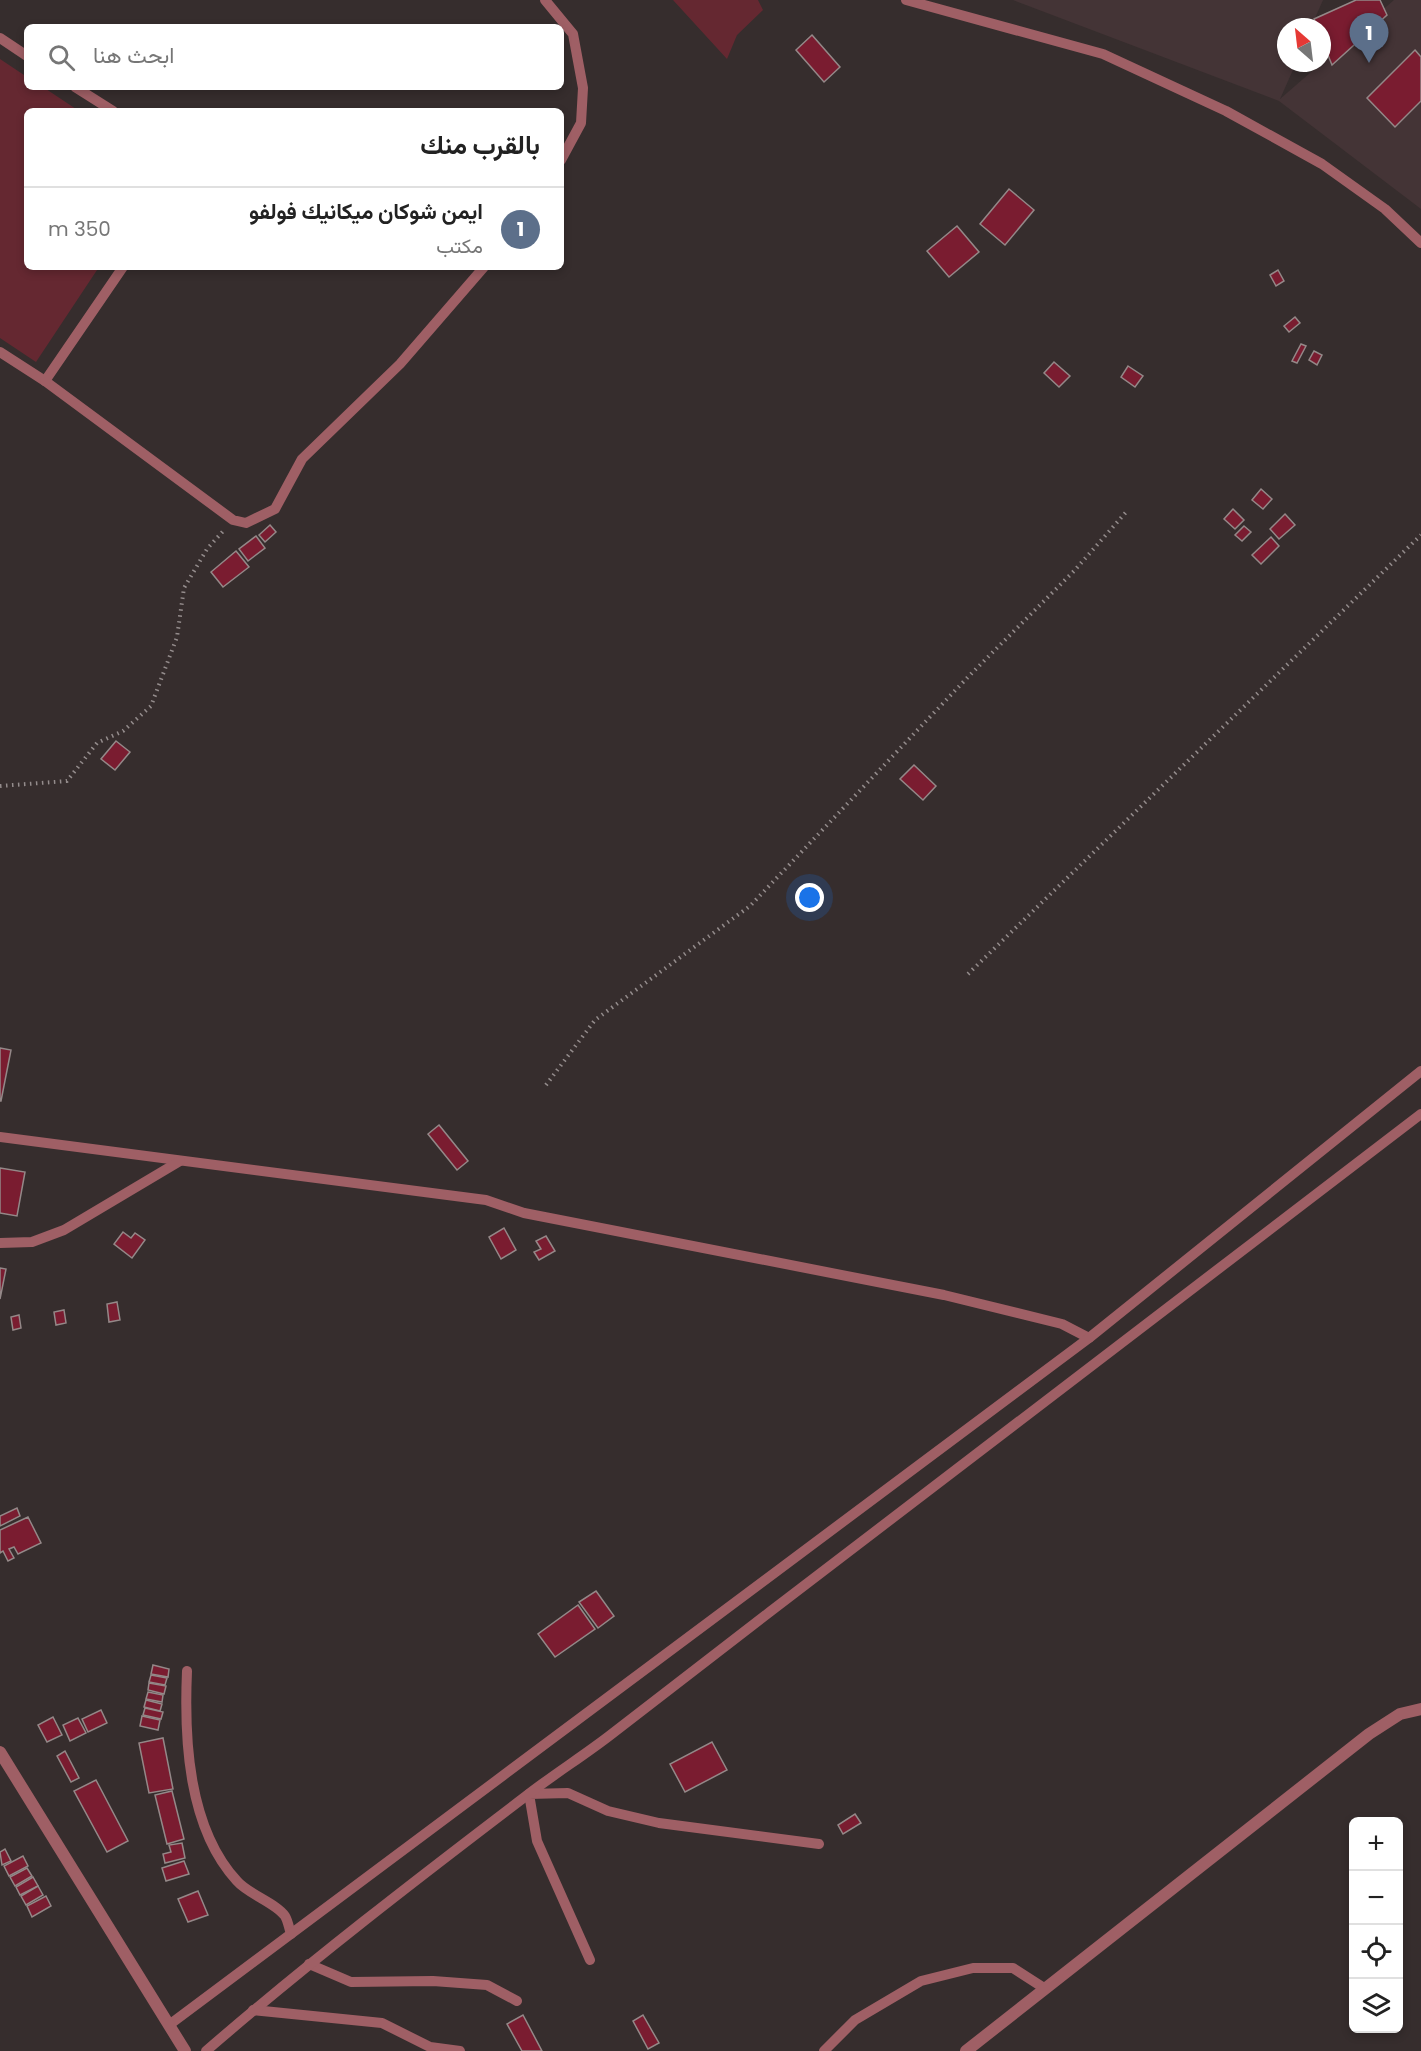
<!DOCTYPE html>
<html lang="ar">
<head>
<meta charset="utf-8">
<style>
  :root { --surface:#fff; --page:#f6f6f6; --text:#222; --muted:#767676; --line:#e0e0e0; --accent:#386f6e }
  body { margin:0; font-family:Poppins,Vazirmatn,sans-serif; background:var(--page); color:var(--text); direction:rtl }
  .controls { position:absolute; right:18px; bottom:18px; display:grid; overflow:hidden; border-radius:9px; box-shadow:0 3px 9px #0003 }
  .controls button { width:54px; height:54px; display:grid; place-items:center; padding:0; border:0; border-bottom:2px solid var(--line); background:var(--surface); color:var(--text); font:30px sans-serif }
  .compass { position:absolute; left:1277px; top:18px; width:54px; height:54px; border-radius:50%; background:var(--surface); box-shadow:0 3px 9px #0003; rotate:332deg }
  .you { position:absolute; left:810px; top:898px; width:21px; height:21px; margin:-15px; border:4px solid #fff; border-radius:50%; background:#1a73e8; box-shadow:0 0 0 9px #1a73e833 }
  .badge { display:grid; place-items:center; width:39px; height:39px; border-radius:50%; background:var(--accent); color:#fff; font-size:20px; font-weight:700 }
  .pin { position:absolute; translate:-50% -50px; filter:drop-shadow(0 2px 3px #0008) }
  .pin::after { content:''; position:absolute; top:32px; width:21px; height:18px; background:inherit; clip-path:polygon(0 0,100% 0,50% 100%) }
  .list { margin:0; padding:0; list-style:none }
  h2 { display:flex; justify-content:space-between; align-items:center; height:78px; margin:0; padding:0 24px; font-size:26px }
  h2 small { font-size:20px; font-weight:400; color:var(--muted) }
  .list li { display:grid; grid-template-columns:39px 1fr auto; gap:18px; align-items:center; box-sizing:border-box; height:84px; padding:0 24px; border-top:2px solid var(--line) }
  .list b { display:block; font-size:22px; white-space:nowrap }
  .list p { margin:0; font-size:20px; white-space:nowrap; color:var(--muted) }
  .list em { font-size:20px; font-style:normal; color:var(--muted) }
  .icon { flex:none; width:33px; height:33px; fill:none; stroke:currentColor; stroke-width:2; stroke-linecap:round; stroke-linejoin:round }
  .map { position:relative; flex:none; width:1421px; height:2051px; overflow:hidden; direction:ltr }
  .search { position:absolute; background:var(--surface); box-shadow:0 3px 9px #0003; left:24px; top:24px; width:540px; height:66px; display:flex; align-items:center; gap:15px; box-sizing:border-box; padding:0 21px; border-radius:9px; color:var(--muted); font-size:22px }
  .panel { position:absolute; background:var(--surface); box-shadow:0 3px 9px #0003; left:24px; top:108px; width:540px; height:162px; border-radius:9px; direction:rtl }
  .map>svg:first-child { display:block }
</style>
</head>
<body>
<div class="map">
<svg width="1421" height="2051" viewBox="0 0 1421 2051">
  <rect width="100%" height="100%" fill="#362d2d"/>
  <path fill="#443436" d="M1013,0H1323L1311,27H1286V63H1296L1280,99L1394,0H1421V209L1279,101Z"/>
  <g fill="#652831">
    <path d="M673,0H758L763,10L737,35L727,59Z"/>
    <path d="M0,59L27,77V87H43L79,111H27V267H99L36,362L0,338Z"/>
  </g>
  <g fill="#7a1c30" stroke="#948888" stroke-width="1.5">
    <path d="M1356,0H1380L1387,15L1332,65L1322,40V27H1317L1314,19Z"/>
    <path d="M812,35L840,67L824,82L796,50Z"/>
    <path d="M1415,50L1421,57V101L1395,127L1367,98Z"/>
    <path d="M1009,189L1034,210L1005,245L980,224Z"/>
    <path d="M957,226L979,252L949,277L927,251Z"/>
    <path d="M1278,270L1284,281L1276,286L1270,275Z"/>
    <path d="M1295,317L1300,323L1289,332L1284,326Z"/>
    <path d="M1301,344L1306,346L1297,363L1292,361Z"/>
    <path d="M1314,351L1322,355L1317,365L1309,360Z"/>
    <path d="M1054,362L1070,376L1059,387L1044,373Z"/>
    <path d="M1128,366L1143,376L1135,387L1121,377Z"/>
    <path d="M1261,489L1272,499L1263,509L1252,500Z"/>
    <path d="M1233,509L1244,520L1235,529L1224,519Z"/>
    <path d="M1285,514L1295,525L1279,539L1270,529Z"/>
    <path d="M270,525L276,532L265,542L259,535Z"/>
    <path d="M1244,526L1251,532L1242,541L1235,535Z"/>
    <path d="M256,536L265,548L248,561L239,549Z"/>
    <path d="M1271,537L1279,546L1261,564L1252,555Z"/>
    <path d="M236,551L249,567L223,587L211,572Z"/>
    <path d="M116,741L130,752L115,770L101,759Z"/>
    <path d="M914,765L936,786L923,800L900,779Z"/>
    <path d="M0,1048L11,1050L1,1101H0Z"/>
    <path d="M439,1125L468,1161L457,1170L428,1134Z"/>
    <path d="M0,1168L25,1172L17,1216L0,1213Z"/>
    <path d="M504,1228L516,1250L501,1259L489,1237Z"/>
    <path d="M123,1232L131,1238L135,1233L145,1240L132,1258L114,1244Z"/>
    <path d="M546,1236L555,1251L539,1260L534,1252L541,1249L536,1241Z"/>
    <path d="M0,1268L6,1269L0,1299Z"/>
    <path d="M117,1302L120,1320L109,1322L107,1304Z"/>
    <path d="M64,1310L66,1323L56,1325L54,1312Z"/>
    <path d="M19,1315L21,1328L13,1330L11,1317Z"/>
    <path d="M17,1508L20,1516L0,1526V1516Z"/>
    <path d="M28,1517L41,1543L18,1554L14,1547L9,1549L14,1558L8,1561L3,1551L0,1553V1530Z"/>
    <path d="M596,1591L614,1616L598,1628L579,1602Z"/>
    <path d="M578,1605L595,1629L555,1657L538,1634Z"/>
    <path d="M153,1665L169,1669L168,1677L151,1674Z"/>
    <path d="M151,1675L167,1678L165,1685L149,1682Z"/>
    <path d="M149,1683L166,1686L164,1694L148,1690Z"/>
    <path d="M148,1692L163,1695L162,1702L146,1699Z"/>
    <path d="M146,1700L162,1704L160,1711L144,1707Z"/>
    <path d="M145,1708L163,1712L161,1719L143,1715Z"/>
    <path d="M101,1710L107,1723L88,1732L82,1719Z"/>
    <path d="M142,1716L160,1720L158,1730L140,1726Z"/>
    <path d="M53,1717L62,1735L47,1742L38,1725Z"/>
    <path d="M78,1718L86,1733L70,1741L63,1725Z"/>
    <path d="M163,1738L173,1789L149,1793L139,1743Z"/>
    <path d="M712,1742L727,1770L685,1792L670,1764Z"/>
    <path d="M65,1751L79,1778L71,1782L57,1756Z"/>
    <path d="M96,1780L128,1841L107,1852L74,1791Z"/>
    <path d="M172,1791L184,1839L167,1844L155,1795Z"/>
    <path d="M855,1814L861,1823L843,1834L838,1825Z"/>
    <path d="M182,1843L185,1858L165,1863L163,1854L171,1852L169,1845Z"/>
    <path d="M5,1849L11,1861L2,1865L0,1852Z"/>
    <path d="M23,1856L28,1866L9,1876L4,1866Z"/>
    <path d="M184,1861L189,1874L166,1881L162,1868Z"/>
    <path d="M27,1868L32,1876L15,1886L10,1877Z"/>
    <path d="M33,1877L38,1886L20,1895L16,1887Z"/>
    <path d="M38,1886L43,1895L26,1905L21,1896Z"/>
    <path d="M198,1891L208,1915L188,1922L178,1899Z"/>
    <path d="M46,1896L51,1906L32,1917L27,1906Z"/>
    <path d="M523,2015L542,2051H522L507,2024Z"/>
    <path d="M643,2015L659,2043L648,2049L633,2021Z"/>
  </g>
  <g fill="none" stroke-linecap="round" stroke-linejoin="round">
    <g stroke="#948c8c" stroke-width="4" stroke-dasharray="1.5 4.5" stroke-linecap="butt">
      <path d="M0,786L67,781L97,743L123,731L151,706L177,637L184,588L207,549L225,529"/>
      <path d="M968,974L1421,535"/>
      <path d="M546,1085L595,1020L750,906L968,677L1074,571L1128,510"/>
    </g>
    <g stroke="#9f5f65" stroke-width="10">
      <path d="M545,0L573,34L583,88L581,123L561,160"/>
      <path d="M906,0L1103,54L1226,111L1322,164L1385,209L1421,243"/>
      <path d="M0,38L27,56"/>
      <path d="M75,87L113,111"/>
      <path d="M0,352L45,381L233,520L246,523L275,509L302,459L400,364L484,267"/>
      <path d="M45,381L123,267"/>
      <path d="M0,1137L486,1200L524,1213L944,1295L1062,1324L1089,1338"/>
      <path d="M0,1243L32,1242L64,1230L180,1161"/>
      <path d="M187,1671C184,1739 188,1828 237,1881C248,1894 276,1903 285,1916C288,1921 289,1928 291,1934"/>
      <path d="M590,1960L537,1841L529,1794L568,1793L608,1811L659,1823L819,1844"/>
      <path d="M309,1964L351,1982L433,1981L487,1985L517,2001"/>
      <path d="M253,2010L382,2023L430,2047L460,2051"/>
      <path d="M169,2025L1089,1338L1421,1071"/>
      <path d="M206,2051C309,1962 417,1879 526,1796C554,1774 585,1755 613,1733C881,1525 1152,1321 1421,1114"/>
      <path d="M824,2051L855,2020L921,1981L973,1968H1013L1044,1988"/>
    </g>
    <g stroke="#9f5f65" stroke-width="12">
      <path d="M0,1752L185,2051"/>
      <path d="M966,2051L1369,1734L1400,1714L1421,1709"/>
    </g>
  </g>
</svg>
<div class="controls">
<button>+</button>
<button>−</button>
<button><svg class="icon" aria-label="locate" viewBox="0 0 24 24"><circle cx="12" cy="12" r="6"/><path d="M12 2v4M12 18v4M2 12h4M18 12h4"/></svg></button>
<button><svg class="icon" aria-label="layers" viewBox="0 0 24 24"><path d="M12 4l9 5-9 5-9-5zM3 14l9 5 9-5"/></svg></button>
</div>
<svg class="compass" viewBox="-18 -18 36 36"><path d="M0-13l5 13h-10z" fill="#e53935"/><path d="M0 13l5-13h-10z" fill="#767676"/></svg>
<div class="you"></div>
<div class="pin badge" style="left:1369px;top:63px;background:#5c6f8a">1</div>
<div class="search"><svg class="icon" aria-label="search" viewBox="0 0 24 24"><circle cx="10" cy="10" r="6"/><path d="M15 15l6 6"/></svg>ابحث هنا</div>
<section class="panel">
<h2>بالقرب منك<small></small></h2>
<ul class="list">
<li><span class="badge" style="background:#5c6f8a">1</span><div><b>ايمن شوكان ميكانيك فولفو</b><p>مكتب</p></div><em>350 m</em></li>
</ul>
</section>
</div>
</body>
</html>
